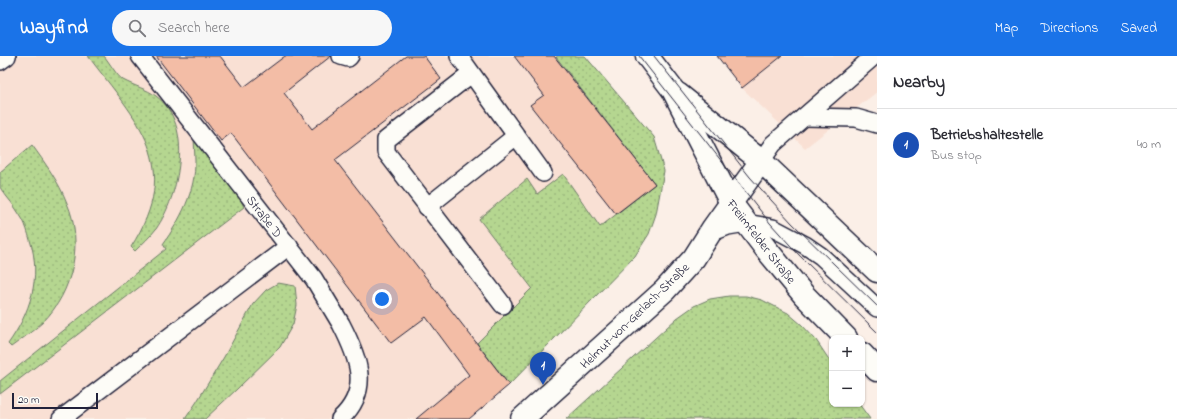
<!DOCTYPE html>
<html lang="en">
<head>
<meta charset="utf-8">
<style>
  :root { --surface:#fff; --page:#f7f7f7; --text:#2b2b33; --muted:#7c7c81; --line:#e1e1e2; --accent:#1a73e8 }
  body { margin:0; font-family:"Indie Flower",sans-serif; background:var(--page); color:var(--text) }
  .controls { position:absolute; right:12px; bottom:12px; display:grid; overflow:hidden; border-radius:8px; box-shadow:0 1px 3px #0004 }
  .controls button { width:36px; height:36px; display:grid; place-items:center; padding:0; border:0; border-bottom:1px solid var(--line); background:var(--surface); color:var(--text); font:20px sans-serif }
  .scale { position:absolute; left:12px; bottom:10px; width:86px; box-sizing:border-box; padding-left:4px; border:2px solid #22223b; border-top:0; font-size:11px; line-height:14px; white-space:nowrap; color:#22223b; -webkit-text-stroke:3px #fdfcf7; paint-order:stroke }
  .you { position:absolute; left:382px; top:243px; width:14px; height:14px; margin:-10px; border:3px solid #fff; border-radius:50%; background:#1a73e8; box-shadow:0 0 0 6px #1a73e833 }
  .badge { display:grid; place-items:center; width:26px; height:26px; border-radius:50%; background:var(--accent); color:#fff; font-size:13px; font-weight:700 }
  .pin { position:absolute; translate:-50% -33px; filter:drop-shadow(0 1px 2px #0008) }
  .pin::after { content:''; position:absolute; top:21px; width:14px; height:12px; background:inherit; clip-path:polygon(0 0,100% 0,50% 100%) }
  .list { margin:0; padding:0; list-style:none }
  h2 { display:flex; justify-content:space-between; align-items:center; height:52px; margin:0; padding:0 16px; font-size:17px }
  h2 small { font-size:13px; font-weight:400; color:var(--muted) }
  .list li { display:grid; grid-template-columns:26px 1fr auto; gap:12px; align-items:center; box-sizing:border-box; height:72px; padding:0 16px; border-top:1px solid var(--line) }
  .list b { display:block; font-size:15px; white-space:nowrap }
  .list p { margin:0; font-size:13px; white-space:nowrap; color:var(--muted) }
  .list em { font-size:13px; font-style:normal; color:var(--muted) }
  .icon { flex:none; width:22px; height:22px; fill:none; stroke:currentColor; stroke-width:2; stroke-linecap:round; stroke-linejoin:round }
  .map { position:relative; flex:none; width:877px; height:363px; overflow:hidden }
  header { display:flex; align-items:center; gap:24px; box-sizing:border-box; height:56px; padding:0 20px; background:var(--accent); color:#fff }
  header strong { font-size:19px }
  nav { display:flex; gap:22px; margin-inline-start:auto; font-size:14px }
  .search { width:280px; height:36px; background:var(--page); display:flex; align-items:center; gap:10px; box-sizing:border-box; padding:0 14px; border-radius:22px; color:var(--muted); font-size:15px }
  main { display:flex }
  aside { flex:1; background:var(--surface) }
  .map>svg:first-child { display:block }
</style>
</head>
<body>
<header>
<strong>Wayfind</strong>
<div class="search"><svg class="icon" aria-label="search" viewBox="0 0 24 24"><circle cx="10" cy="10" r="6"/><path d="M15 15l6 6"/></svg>Search here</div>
<nav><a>Map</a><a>Directions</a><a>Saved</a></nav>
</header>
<main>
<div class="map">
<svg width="877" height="363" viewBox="0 0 877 363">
  <defs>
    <pattern id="grass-dots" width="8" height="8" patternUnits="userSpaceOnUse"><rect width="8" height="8" fill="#b5d690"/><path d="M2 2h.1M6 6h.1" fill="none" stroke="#9bb77d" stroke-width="1.8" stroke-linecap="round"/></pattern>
  </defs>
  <rect width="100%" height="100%" fill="#fbefe7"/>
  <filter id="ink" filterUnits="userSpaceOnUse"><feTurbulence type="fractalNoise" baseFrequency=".025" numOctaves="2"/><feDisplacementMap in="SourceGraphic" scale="8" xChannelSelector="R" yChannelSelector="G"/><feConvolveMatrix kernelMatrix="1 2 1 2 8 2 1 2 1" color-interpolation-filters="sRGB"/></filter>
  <g filter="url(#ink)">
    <g fill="#f9e0d4">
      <path d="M0,0H585L654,81L664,115L656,158L649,178L635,200L469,363H0Z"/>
      <path d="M717,0H877V36L805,92L742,32Z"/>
    </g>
    <g fill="url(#grass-dots)" stroke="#6c7c66">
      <path d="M88,0H104C110,7 116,19 123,24C134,30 147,33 156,40C195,69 179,140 156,173C150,181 142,188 135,195L131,191C184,108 138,66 88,0Z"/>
      <path d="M558,0H585L654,81L664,115L656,158L649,178L635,200L509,329L477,287L532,232L479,163L527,123L537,138L563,118L600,171L655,128L556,1Z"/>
      <path d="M194,82L238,138L244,151L0,338V325L166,193L163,188C180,164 196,135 195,104C195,97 194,89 194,82Z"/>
      <path d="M32,89C45,107 59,126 67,147C84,186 73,236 43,266C33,275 22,283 11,291L8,288C30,257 42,222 30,184C28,177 26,170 23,164C18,156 13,148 7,141C5,138 1,134 0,131C0,127 0,120 0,116Z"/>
      <path d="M278,227L295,230L297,249L293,268L280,291L237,333L205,363H185L196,347L224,301L253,248L266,234Z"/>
      <path d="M729,240H746L762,244L788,257L802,269L816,284L832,308V348H859L870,363H566L677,262L694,250L710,243Z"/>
    </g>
    <g fill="#f3bda6" stroke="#22223b">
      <path d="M156,0H220L244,31L285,0H331L284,37L312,73L406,0H424L441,23L335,104L509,329L469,363H416L469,319L426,261L391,287L231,77L221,85Z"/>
      <path d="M514,0H554L655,128L616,158L530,49L544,39Z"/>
      <path d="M717,0H782L742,32Z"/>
    </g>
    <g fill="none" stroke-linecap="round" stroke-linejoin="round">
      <g stroke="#22223b" stroke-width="20">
        <g id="service">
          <path d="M140,0L314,223C323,238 332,253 341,268C358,301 372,334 340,363"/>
          <path d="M341,0L348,2L350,0"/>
          <path d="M459,0L543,117"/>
          <path d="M0,5L7,0"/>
          <path d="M471,18L386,84V96L503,249"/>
          <path d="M804,61L856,62L877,68"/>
          <path d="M761,105L773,88L874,0"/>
          <path d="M427,151L516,80"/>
          <path d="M710,177L728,170L746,167L773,172L805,189L821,200L877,252"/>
          <path d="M61,363L289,190"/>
        </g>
      </g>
      <g stroke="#22223b" stroke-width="25">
        <path id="minor" d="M522,363L665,234L694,202L713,172L761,105"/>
      </g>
      <g stroke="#22223b" stroke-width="25">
        <g id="tertiary">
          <path d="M647,0L673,34L731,147L766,193L804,239L846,282"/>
          <path d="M678,38L761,105L877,215"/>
          <path d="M862,298L877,314"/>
        </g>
      </g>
      <use href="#service" stroke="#fdfcf7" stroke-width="17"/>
      <use href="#minor" stroke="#fdfcf7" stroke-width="22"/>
      <use href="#tertiary" stroke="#fdfcf7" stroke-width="22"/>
      <g stroke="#22223b" stroke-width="1">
        <path d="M639,0L770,167L799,199L877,276"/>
        <path d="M654,0L750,121L792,167L877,250"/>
      </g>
    </g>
  </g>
  <g text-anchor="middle" stroke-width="3.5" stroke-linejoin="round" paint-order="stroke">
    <g font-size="13" fill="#22223b" stroke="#fdfcf7">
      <text transform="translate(265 160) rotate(52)" y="5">Straße D</text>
      <text transform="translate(762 185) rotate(52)" y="5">Freiimfelder Straße</text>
      <text transform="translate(634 259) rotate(-44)" y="5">Helmut-von-Gerlach-Straße</text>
    </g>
  </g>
</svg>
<div class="controls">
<button>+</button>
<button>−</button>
</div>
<div class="scale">20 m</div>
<div class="you"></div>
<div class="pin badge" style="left:543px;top:329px;background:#1a4fb4">1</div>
</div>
<aside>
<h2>Nearby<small></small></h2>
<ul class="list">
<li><span class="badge" style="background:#1a4fb4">1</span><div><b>Betriebshaltestelle</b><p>Bus stop</p></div><em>40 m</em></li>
</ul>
</aside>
</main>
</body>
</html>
